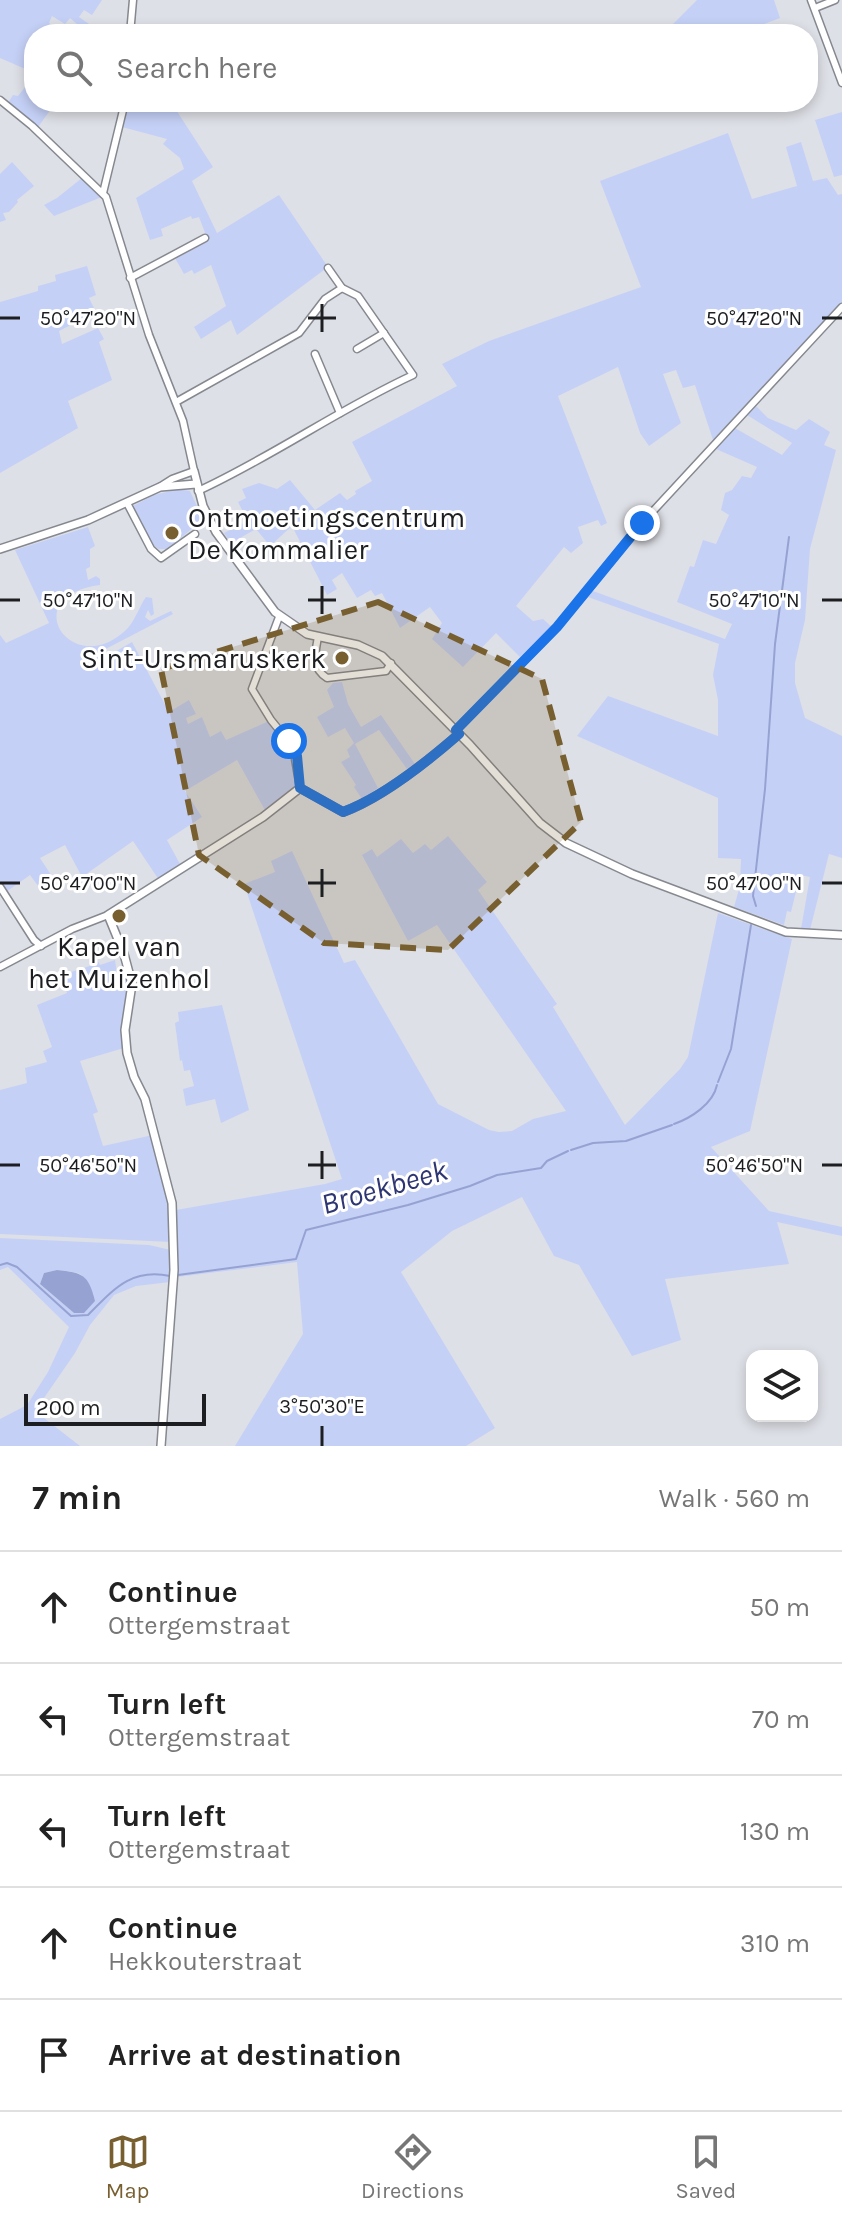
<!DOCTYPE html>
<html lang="en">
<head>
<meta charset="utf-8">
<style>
  :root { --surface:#fff; --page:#f6f6f6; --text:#222; --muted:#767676; --line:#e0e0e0; --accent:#785f30 }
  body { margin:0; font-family:Karla,sans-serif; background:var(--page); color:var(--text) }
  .controls { position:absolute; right:24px; bottom:24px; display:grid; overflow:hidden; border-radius:16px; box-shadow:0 4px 12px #0003 }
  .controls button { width:72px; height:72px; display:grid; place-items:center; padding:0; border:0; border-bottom:2px solid var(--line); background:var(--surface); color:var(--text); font:40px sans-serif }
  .scale { position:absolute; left:24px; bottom:20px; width:182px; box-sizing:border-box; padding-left:8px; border:4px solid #1d1e21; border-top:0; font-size:22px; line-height:28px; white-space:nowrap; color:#1d1e21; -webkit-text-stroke:6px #fff; paint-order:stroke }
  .stop { position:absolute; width:24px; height:24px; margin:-18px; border:6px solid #1a73e8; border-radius:50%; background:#fff }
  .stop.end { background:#1a73e8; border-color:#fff; box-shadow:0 2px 8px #0008 }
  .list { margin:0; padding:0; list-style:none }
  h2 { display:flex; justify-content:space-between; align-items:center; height:104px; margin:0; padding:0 32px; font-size:34px }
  h2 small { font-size:26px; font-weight:400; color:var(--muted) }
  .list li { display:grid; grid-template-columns:52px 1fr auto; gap:24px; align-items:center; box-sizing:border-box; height:112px; padding:0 32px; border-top:2px solid var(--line) }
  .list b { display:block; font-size:30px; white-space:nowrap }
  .list p { margin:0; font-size:26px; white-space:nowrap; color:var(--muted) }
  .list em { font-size:26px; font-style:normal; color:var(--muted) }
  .icon { flex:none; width:44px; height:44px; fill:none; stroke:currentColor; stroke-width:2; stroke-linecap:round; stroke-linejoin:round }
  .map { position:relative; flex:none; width:842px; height:1446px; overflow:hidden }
  .search { position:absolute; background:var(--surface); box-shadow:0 4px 12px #0003; left:24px; right:24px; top:24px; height:88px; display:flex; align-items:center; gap:20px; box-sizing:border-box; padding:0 28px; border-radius:32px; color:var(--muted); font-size:30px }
  .sheet { height:664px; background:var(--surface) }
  nav { display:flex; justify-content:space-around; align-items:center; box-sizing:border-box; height:112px; border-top:2px solid var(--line); background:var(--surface); font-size:22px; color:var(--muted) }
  nav a { display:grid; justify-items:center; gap:4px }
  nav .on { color:var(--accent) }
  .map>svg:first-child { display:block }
</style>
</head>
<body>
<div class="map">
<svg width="842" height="1446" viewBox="0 0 842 1446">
  <rect width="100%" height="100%" fill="#dee0e7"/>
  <g fill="#c5d0f6" fill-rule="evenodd">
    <path d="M0,0H102L92,15L84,10L79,17L89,24L84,30L70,18L65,24L52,16L49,23L65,34H34V102H56L38,127L8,103L13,95L18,96L34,76L30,74V71L0,58Z"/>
    <path d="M697,0H774L780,18L738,34H668L666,31Z"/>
    <path d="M128,102H171L213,167L192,181L217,233L279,195L328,267L237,335L231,320L201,339L194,327L226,306L211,265L194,274L192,270L184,274L175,258L207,238L199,217L192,219L191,216L161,229L163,236L150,240L136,198L184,169L180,158L163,144L167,139L122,127Z"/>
    <path d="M842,112V175L834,177L815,120Z"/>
    <path d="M728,133L752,199L797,186L786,147L801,142L813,181L827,178L838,195L842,194V302L713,440L695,385L683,388L676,370L663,374L681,423L649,446L640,433L618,367L558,396L607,523L601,526L598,520L578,527L583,543L571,553L564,547L516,606L533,621L543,619L552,627L520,657L496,633L463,667L432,639L442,623L430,607L400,628L382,593L375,596L371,590L357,598L342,573L332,580L337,589L327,595L292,526L270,546L256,529L231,543L224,533L248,521L238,502L246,498L242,489L259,483L277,489L290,480L315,510L340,493L347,500L356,494L355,491L372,481L352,442L457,386L442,364L489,341L641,287L600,181Z"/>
    <path d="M12,162L34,186L17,200L18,202L9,212L3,213L6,220L0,222V174Z"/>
    <path d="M82,178L102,197L54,216L44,205L57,198Z"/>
    <path d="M87,266L96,295L89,298L96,312L59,331L62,344L98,328L104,339L99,342L112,380L68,401L78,428L0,473V302L38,291V286L56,281L55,275Z"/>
    <path d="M756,406L768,418L796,430L809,419L830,432L824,445L836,450L810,549L805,620L795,663V683L805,718L842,736V858L829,854L810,930L801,929L810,877L800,875L791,912L787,911L784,925L734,907L740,886L741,859L718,858V798L577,736L608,696L718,736V700L713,675L719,644L588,597L593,591L725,639L732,624L677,602L690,566L694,567L703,540L716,544L729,515L721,510L725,493L732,490L742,476L751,478L757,467L716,449L735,428L782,455L792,443L747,415Z"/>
    <path d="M179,489L190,491L203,519L175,543L166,549H159L152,545L133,506L154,495Z"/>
    <path d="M88,527L95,546L90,549V567L86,569L88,580L96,576L100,579V585C14,596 73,682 127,629C136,619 139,607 146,597L152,598L154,614L151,616L148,610L145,617L150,621L171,611L173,614L96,654L99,661L132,642L169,712L189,700L196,714L186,718L188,724L202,717L210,737L221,731L226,740L269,721C281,736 305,764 295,785C291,795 274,805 266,812L237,760L185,791L202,817L167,840L181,866L159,880L133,841L82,877L65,845L40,858L53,878L39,887L30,875L6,892L0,881V635L6,643L49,623L15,550Z"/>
    <path d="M342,682L348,704L361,727L381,715L415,764L407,769L379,730L355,744L378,788L362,799L354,787L356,785L341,762L350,757L347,750L354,743L345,728L328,737L317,717L334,707L327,690L333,683Z"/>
    <path d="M448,836L487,882L478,890L557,1004L553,1007L625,1125L680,1069L688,1057L718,913L792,939L750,1131L711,1147L769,1211L842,1227V1236L777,1222L789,1264L665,1279L681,1340L632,1356L579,1265L554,1256L522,1197L452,1231L401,1272L495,1428L466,1446H235L303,1334L297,1262L177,1277L176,1210L325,1184L342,1179L244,884L275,872L271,861L292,851L344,963L355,960L438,1104L489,1130L499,1132L512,1131L533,1119L566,1111L437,925L408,941L362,855L372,849L377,857L401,839L413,853L425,844L431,850Z"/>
    <path d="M96,957L100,965L115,960L117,974L126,971L130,989L124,1048L80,1061L98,1112L93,1114L103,1146L153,1135L170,1208L171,1242L0,1234V1090L27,1083L25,1068L47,1062L43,1051L52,1047L37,1005L67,993L63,982L67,980L65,974L93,965L91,959Z"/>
    <path d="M222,1005L249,1110L221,1123L215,1099L186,1106L183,1089L194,1086L190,1070L184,1071L182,1060L180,1061L175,1023L179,1021L178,1012Z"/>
    <path d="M0,1238L149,1245L171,1250L170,1282L136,1286L114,1295L90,1325L75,1353L35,1411L80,1446H0V1419L27,1405L48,1372L69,1327L8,1267L0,1270ZM57,1270C85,1274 81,1270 93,1295L84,1313H74L40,1284L44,1273Z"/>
  </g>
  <path fill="#96a2d2" d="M57,1270C83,1273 88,1274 95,1301L84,1313H74L40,1284L44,1273Z"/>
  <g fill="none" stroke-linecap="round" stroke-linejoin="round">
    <g stroke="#96a2d2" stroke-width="2">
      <path d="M756,906L753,896L765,789L775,644L789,537"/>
      <path d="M718,1082L731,1049L751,925"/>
      <path d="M674,1124C691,1118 713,1104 717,1085"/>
      <path d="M571,1150L593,1143L626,1141L672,1125"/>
      <path d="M0,1265L7,1263L17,1267L71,1316L88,1315C114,1289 131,1268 170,1276"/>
      <path d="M178,1275L296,1259L306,1230L408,1205L470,1186L497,1175L541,1168L547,1161L568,1151"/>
    </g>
    <g stroke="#86888f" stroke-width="9">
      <g id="minor">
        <path d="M811,0L842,83"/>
        <path d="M815,8L835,0"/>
        <path d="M130,34L133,0"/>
        <path d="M0,100L32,126L106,197L149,335L183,421L194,471L172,479L161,486"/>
        <path d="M103,193L125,102"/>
        <path d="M130,278L205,238"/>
        <path d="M357,349L384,333"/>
        <path d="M315,354L340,413"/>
        <path d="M176,402L299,333L325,299L342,288"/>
        <path d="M198,491C272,457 339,409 413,375L358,296L342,288L328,268"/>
        <path d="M127,503L151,549L161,558L195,534"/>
        <path d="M279,617L252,689L271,720L293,747L300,788"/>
        <path d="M318,637C315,653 311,668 327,678L386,671L391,663"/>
        <path d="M456,730L557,627L642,523L842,307"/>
        <path d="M0,887L34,940L41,946"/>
        <path d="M0,967L72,929L108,915"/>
      </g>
    </g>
    <g stroke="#86888f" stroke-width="10">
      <g id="tertiary">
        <path d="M194,471L203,506L216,532L275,612L307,634L358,645L382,656L470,745L540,823L566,843L632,874L786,932L842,935"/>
        <path d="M0,549L88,520L160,487L196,484"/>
        <path d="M161,1446L174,1270L172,1203L145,1099L134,1077L127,1053L125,1030L132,984L124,954L108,915L263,817L300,788L343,812C380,799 429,760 459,734"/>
      </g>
    </g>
    <use href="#minor" stroke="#fff" stroke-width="6"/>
    <use href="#tertiary" stroke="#fff" stroke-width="7"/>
  </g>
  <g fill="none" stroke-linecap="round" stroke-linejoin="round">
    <path stroke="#1a73e8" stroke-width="10" d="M289,741L297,756L300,788L343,812C383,797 427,762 459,734L456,730L557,627L642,523"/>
  </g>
  <path fill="#785f30" fill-opacity="0.2" stroke="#785f30" stroke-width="6" stroke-dasharray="16 10" stroke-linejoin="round" d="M378,602L542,679L581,822L448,950L324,943L199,855L161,669Z"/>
  <path fill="none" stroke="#1d1e21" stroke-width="3" d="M322,304V332M0,318H20M308,318H336M822,318H842M322,586V614M0,600H20M308,600H336M822,600H842M322,869V897M0,883H20M308,883H336M822,883H842M322,1151V1179M0,1165H20M308,1165H336M822,1165H842M322,1426V1446"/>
  <g fill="#785f30" stroke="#fff" stroke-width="3">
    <circle cx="172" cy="533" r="8"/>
    <circle cx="342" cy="658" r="8"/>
    <circle cx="119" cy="916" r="8"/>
  </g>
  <g text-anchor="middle" stroke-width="6" stroke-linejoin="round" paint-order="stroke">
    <g font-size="28" fill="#1d1e21" stroke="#fff" text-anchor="start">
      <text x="188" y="527">Ontmoetingscentrum<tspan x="188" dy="32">De Kommalier</tspan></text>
      <text x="326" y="668" text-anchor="end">Sint-Ursmaruskerk</text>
      <text x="119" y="956" text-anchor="middle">Kapel van<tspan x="119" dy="32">het Muizenhol</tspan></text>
    </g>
    <g font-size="30" font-style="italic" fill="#2d3672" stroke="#fff">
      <text transform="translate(384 1187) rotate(-16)" y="10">Broekbeek</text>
    </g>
  </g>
  <g font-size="20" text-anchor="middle" fill="#1d1e21" stroke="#fff" stroke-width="6" stroke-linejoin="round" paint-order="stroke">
    <text x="88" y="325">50°47'20"N</text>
    <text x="754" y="325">50°47'20"N</text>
    <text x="88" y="607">50°47'10"N</text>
    <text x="754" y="607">50°47'10"N</text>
    <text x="88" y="890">50°47'00"N</text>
    <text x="754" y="890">50°47'00"N</text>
    <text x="88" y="1172">50°46'50"N</text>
    <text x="754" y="1172">50°46'50"N</text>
    <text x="322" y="1413">3°50'30"E</text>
  </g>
</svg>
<div class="controls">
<button><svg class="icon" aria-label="layers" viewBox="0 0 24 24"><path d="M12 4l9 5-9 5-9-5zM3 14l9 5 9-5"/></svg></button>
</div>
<div class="scale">200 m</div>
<div class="stop" style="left:289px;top:741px"></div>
<div class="stop end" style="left:642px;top:523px"></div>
<div class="search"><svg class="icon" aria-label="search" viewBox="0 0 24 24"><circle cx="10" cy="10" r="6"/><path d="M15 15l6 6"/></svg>Search here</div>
</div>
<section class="sheet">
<h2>7 min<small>Walk · 560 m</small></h2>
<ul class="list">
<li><svg class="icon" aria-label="ahead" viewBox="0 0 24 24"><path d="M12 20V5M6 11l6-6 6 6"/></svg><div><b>Continue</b><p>Ottergemstraat</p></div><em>50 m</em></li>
<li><svg class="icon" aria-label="left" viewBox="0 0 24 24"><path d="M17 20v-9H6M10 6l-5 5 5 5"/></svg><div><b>Turn left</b><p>Ottergemstraat</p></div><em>70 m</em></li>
<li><svg class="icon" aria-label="left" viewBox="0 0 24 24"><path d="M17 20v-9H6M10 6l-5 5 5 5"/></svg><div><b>Turn left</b><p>Ottergemstraat</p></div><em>130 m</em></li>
<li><svg class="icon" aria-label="ahead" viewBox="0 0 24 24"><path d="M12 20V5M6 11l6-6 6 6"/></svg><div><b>Continue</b><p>Hekkouterstraat</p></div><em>310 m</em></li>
<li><svg class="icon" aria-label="arrive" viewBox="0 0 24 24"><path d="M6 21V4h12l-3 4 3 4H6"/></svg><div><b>Arrive at destination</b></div></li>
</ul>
</section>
<nav>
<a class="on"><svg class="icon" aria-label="map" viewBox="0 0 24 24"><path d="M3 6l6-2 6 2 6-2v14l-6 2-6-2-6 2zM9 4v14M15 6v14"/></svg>Map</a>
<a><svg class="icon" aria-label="directions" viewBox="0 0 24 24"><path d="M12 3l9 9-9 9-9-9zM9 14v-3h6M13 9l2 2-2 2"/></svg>Directions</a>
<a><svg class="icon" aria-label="saved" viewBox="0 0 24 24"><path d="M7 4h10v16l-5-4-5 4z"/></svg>Saved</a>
</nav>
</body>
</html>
